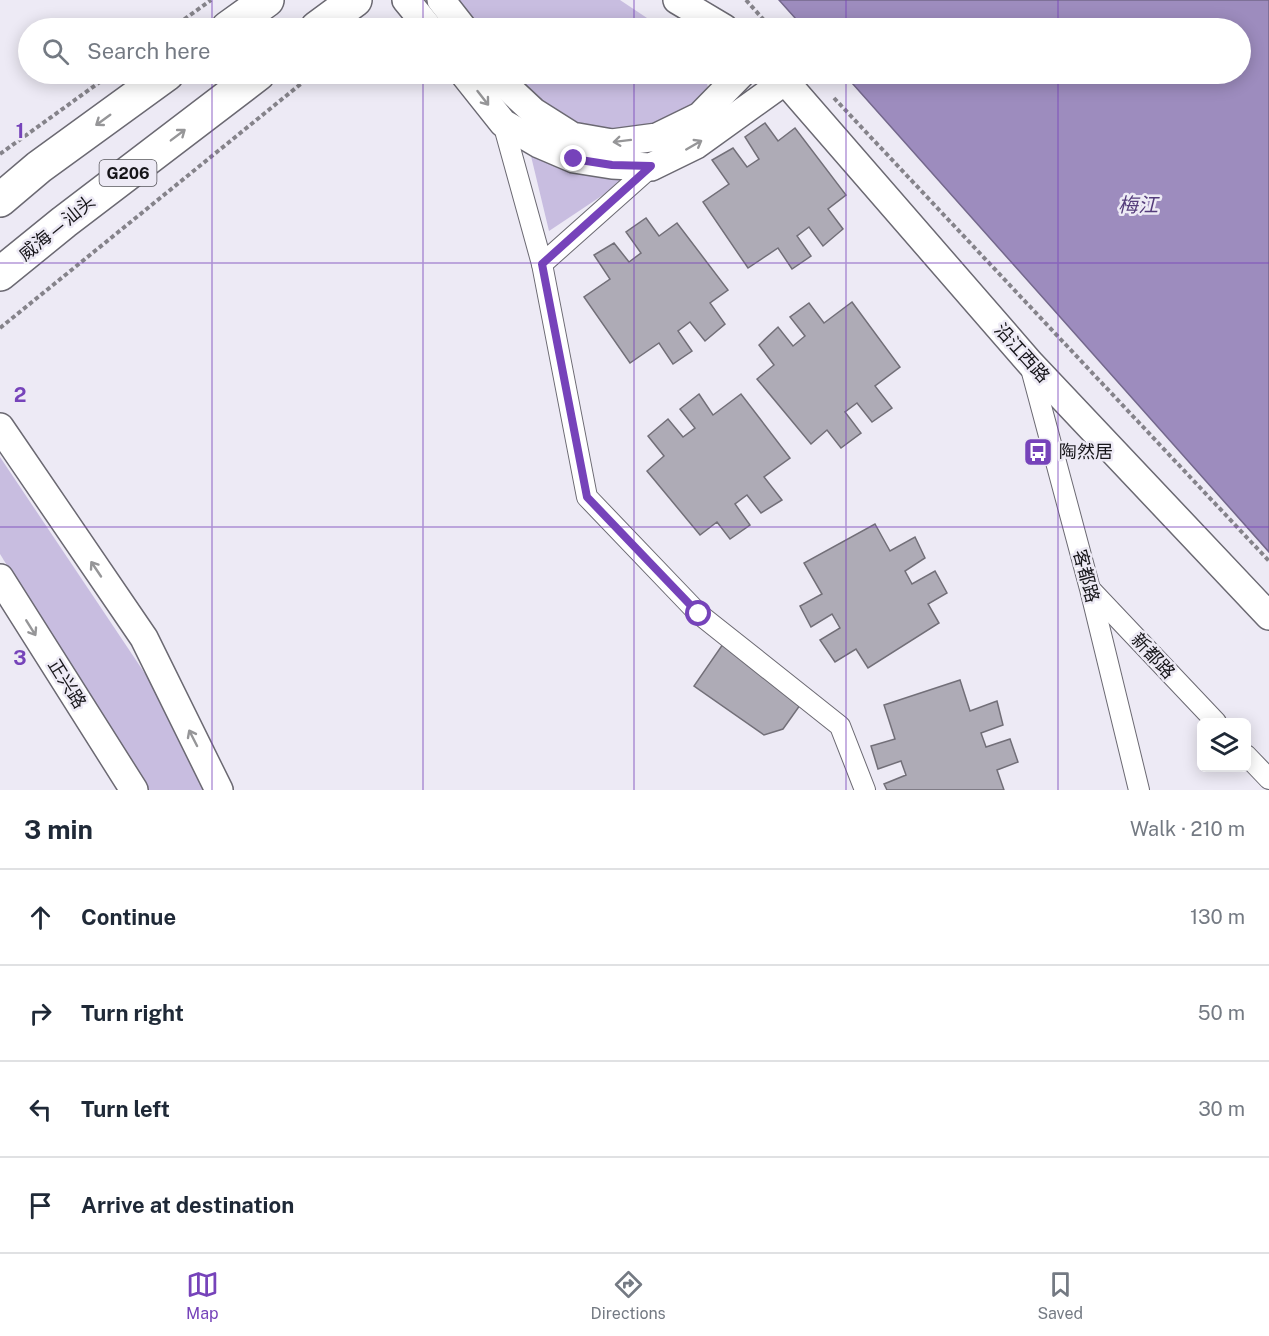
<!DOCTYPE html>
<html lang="en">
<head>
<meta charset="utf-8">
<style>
  :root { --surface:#fff; --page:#f2f2f3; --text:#1f2937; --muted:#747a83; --line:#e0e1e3; --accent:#7643ba }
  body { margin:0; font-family:"Public Sans","Noto Sans SC",sans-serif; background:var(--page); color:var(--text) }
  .controls { position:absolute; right:18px; bottom:18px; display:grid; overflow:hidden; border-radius:9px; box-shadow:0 3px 15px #0003 }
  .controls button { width:54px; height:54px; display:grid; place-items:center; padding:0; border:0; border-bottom:2px solid var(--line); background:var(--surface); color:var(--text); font:30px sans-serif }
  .stop { position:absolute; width:18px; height:18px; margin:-14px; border:4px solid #7643ba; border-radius:50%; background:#fff }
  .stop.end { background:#7643ba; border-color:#fff; box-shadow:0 2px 6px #0008 }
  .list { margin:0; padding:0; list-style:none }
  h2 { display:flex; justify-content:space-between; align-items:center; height:78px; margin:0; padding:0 24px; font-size:26px }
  h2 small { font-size:20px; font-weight:400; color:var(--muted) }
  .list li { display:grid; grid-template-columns:39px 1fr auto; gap:18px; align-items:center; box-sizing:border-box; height:96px; padding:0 24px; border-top:2px solid var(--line) }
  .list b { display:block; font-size:22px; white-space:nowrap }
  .list em { font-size:20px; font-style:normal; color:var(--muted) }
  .icon { flex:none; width:33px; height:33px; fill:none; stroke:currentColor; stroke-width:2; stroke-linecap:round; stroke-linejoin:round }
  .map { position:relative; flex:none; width:1269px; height:790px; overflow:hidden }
  .search { position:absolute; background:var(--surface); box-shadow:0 3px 15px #0003; left:18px; right:18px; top:18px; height:66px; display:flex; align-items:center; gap:15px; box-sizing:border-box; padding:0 21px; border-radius:33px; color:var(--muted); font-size:22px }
  .sheet { height:462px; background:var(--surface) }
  nav { display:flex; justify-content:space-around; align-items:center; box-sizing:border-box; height:84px; border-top:2px solid var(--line); background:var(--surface); font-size:16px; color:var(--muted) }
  nav a { display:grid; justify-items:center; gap:3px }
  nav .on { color:var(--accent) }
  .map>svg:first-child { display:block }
</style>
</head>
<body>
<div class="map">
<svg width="1269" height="790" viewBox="0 0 1269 790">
  <rect width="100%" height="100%" fill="#edeaf5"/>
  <g fill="#c8bde0">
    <path d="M455,0H620L662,28H473Z"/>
    <path d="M507,74H705L710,97L672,129L572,134Z"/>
    <path d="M531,156L567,169L624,181L549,231Z"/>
    <path d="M0,457L160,696L206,790H146L0,554Z"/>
  </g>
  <path fill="#9d8cbe" stroke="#74688c" stroke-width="1.5" d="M779,0H1269V552L844,74H1240V28H804Z"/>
  <g fill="#aeabb6" stroke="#726f78" stroke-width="1.5">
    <path d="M765,123L778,141L795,128L846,195L828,209L843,229L823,246L809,227L797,236L811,256L792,269L778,248L748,268L703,202L729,184L712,160L733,148L747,167L759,159L745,137Z"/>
    <path d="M646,218L659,236L677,223L728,290L710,303L725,324L705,341L690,322L678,331L692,351L673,364L659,343L630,363L584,297L610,279L594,255L614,243L629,262L641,253L626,232Z"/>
    <path d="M852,302L900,367L875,386L892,408L872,422L857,403L845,412L861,433L841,448L827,430L811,444L757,379L774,365L759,345L778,327L793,346L805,336L790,317L809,303L824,323Z"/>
    <path d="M699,394L713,415L741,394L790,458L764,477L782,500L761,513L747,495L735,504L750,525L730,539L717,522L700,535L647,471L664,456L648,436L668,419L683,437L695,428L680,409Z"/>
    <path d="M875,524L890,551L915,537L925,558L905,571L912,584L935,571L947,593L928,604L939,623L868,668L856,649L835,662L820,640L840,628L832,614L811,627L800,606L822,594L804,563Z"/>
    <path d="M723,644L803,701L783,729L764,735L694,686Z"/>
    <path d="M960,680L970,711L997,701L1003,725L981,733L986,747L1010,739L1018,762L997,770L1004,790H887L884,784L906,775L901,761L878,769L871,746L895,739L884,705Z"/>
  </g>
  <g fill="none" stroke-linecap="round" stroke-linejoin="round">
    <g stroke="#6b6972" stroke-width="22">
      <g id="street">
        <path d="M503,123L542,264L651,167"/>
        <path d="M542,264L587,497L699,614L840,726L865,790"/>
        <path d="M1030,365L1090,589L1139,790"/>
        <path d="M1092,591L1216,722"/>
        <path d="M1246,755L1269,779"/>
      </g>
    </g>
    <g stroke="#6b6972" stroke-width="30">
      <g id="secondary">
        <path d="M406,0L429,28"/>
        <path d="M441,0L463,28"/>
        <path d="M677,0L724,28"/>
        <path d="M464,74L503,123L539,144L574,159L612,165L651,167L696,145L785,81"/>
        <path d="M496,74L503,83L534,112L572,136L612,143L657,137L700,116L741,74"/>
        <path d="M776,74L785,81L1030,363L1269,616"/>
        <path d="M0,427L144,638L219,790"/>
        <path d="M0,578L134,790"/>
      </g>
    </g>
    <g stroke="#6b6972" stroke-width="36">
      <g id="highway">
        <path d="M228,28L267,0"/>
        <path d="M317,28L355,0"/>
        <path d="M0,200L39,167L167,74"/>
        <path d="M0,274L64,222L258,74"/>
      </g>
    </g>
    <g stroke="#85838a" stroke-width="4" stroke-dasharray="4.5 3" stroke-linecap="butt">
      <path d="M746,0L771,28"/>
      <path d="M172,28L211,0"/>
      <path d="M834,98L1269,561"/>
      <path d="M0,154L111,74"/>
      <path d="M0,328L313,74"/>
    </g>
    <use href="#street" stroke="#fff" stroke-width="20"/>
    <use href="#secondary" stroke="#fff" stroke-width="27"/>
    <use href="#highway" stroke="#fff" stroke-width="33"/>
  </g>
  <defs><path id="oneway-shaft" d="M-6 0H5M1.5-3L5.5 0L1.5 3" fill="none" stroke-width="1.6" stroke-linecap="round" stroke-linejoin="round" transform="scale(1.5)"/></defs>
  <g stroke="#969698">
    <use href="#oneway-shaft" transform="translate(483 98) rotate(52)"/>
    <use href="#oneway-shaft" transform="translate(103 120) rotate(144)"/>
    <use href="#oneway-shaft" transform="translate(178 135) rotate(-37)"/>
    <use href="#oneway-shaft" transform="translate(622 141) rotate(173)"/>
    <use href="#oneway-shaft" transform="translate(694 145) rotate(-30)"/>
    <use href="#oneway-shaft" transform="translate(96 569) rotate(-124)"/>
    <use href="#oneway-shaft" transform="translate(31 628) rotate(58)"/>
    <use href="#oneway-shaft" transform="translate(193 738) rotate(-117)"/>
  </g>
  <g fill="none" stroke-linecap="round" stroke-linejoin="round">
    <path stroke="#7643ba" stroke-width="8" d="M574,159L612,165L651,166L542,264L587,497L699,614"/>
  </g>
  <path fill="none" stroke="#7643ba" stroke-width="1.5" stroke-opacity="0.55" d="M212,0V28M423,0V28M634,0V28M846,0V28M1058,0V28M212,74V790M423,74V790M634,74V790M846,74V790M1058,74V790M0,263H1269M0,527H1269"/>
  <defs>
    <g id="bus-square" transform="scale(1.5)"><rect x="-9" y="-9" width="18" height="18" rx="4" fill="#7643ba" stroke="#edeaf5"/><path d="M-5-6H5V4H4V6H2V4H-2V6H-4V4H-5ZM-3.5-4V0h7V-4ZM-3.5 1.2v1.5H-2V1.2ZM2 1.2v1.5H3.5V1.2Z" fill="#fff"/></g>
  </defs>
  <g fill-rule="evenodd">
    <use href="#bus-square" x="1038" y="452"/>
  </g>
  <g text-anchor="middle" stroke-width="5" stroke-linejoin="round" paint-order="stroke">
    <rect fill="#edeaf5" stroke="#56555b" stroke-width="1.5" x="99.5" y="160" width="57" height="26" rx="4.5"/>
    <g font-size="16" font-weight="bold" fill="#161519">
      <text x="128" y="179">G206</text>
    </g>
    <g font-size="18" fill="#161519" stroke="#edeaf5">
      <text transform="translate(57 228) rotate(-39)" y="6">威海—汕头</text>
      <text transform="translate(1022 353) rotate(48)" y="6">沿江西路</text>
      <text transform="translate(1086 576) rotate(75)" y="6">客都路</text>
      <text transform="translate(1153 656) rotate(47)" y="6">新都路</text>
      <text transform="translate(67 684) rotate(58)" y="6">正兴路</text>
    </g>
    <g font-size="18" fill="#161519" stroke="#edeaf5" text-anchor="start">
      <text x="1059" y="458">陶然居</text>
    </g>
    <g font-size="20" font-style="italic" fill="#543c7b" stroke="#edeaf5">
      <text x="1138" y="212">梅江</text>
    </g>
  </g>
  <g font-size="20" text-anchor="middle" font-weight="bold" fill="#7643ba" stroke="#edeaf5" stroke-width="5" stroke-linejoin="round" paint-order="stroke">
    <text x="20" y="138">1</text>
    <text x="20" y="402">2</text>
    <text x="20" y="665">3</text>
  </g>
</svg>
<div class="controls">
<button><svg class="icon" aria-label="layers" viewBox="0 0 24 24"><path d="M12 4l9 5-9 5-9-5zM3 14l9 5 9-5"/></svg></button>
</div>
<div class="stop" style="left:699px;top:614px"></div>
<div class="stop end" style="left:574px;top:159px"></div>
<div class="search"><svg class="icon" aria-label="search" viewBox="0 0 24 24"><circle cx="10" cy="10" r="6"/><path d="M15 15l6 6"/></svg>Search here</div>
</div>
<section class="sheet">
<h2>3 min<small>Walk · 210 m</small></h2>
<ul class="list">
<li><svg class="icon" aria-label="ahead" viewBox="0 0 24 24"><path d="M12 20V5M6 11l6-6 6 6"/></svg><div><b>Continue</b></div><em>130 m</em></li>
<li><svg class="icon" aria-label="right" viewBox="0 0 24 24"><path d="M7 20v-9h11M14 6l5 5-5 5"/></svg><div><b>Turn right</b></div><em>50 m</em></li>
<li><svg class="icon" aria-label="left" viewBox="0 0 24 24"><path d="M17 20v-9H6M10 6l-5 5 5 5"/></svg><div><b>Turn left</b></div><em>30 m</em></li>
<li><svg class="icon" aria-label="arrive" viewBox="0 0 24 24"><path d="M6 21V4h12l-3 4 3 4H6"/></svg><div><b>Arrive at destination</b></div></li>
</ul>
</section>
<nav>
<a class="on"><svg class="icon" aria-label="map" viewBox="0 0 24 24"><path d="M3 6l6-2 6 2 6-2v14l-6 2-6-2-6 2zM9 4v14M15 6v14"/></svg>Map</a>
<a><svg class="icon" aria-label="directions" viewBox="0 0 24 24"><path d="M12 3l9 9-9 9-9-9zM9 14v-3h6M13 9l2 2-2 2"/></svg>Directions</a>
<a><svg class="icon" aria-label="saved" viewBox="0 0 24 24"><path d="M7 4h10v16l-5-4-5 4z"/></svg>Saved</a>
</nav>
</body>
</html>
